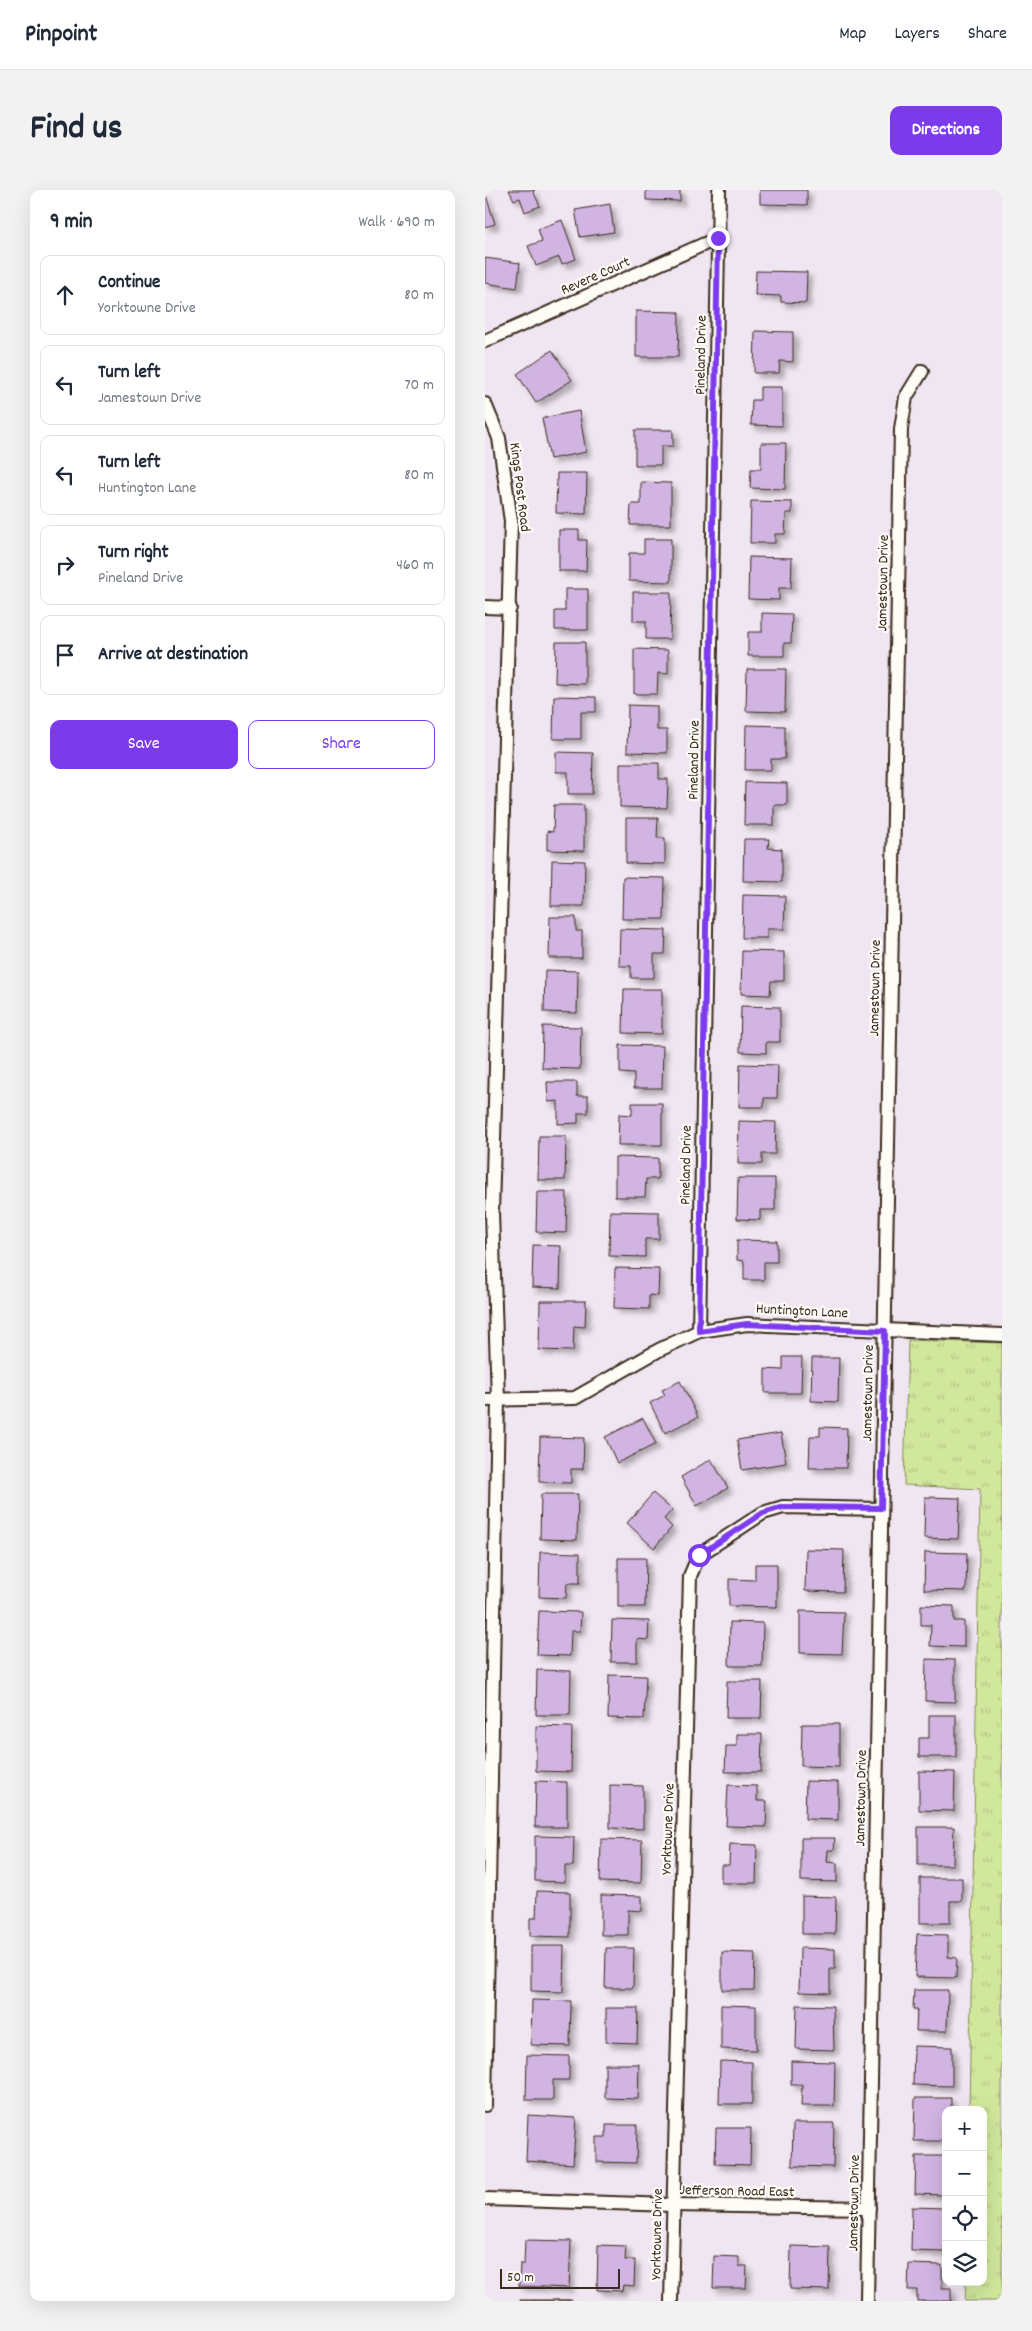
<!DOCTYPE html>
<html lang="en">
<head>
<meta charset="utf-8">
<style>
  :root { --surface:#fff; --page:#f2f2f3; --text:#1f2937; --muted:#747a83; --line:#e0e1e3; --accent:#7c3aed }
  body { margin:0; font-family:Dekko,sans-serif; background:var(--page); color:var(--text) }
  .controls { position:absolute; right:15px; bottom:15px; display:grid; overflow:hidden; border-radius:10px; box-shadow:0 5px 20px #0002 }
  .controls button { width:45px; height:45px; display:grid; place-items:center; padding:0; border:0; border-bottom:1px solid var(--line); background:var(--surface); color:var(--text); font:25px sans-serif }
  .scale { position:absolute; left:15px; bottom:12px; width:120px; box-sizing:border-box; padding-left:5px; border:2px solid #3b2a1e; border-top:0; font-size:14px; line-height:18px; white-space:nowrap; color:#3b2a1e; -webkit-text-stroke:4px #fdfcf7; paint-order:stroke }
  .stop { position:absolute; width:15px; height:15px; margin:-11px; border:4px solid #7c3aed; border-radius:50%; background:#fff }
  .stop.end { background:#7c3aed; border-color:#fff; box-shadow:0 1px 5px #0008 }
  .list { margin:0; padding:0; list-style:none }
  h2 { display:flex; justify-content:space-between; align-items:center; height:65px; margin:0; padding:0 20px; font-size:21px }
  h2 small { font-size:16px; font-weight:400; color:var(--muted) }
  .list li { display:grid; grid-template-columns:32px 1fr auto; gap:15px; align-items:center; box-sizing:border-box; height:80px; margin:0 10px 10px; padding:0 10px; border:1px solid var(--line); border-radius:10px }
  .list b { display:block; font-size:19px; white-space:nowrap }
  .list p { margin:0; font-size:16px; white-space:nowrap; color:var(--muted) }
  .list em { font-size:16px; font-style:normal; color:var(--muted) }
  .actions { display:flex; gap:10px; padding:15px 20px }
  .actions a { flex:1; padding:11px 0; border:1px solid var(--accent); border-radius:10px; text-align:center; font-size:18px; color:var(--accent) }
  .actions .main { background:var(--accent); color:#fff }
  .icon { flex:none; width:28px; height:28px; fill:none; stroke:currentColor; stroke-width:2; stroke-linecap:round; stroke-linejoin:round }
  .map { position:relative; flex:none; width:517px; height:2111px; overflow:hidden; border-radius:10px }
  header { display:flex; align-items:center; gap:30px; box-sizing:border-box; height:70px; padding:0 25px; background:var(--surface); border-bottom:1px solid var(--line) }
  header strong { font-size:24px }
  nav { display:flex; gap:28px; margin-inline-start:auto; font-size:18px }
  .intro { display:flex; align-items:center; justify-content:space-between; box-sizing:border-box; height:120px; padding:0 30px }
  h1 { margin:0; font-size:35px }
  .button { padding:12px 22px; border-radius:10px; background:var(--accent); color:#fff; font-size:18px; font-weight:700 }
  main { display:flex; gap:30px; padding:0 30px }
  aside { flex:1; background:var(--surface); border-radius:10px; box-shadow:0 5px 20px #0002 }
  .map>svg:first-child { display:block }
</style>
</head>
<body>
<header>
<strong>Pinpoint</strong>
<nav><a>Map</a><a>Layers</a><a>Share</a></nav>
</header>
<div class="intro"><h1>Find us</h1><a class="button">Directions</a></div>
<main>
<aside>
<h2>9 min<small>Walk · 690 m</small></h2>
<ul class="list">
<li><svg class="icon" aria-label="ahead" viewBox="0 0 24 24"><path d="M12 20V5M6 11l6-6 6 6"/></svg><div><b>Continue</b><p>Yorktowne Drive</p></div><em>80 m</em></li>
<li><svg class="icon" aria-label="left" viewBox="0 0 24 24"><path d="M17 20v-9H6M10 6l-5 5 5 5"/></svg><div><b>Turn left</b><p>Jamestown Drive</p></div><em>70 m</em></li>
<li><svg class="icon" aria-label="left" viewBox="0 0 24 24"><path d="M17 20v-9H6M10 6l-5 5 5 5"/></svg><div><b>Turn left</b><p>Huntington Lane</p></div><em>80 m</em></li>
<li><svg class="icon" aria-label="right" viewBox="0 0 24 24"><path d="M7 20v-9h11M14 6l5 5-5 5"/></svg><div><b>Turn right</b><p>Pineland Drive</p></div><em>460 m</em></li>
<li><svg class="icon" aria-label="arrive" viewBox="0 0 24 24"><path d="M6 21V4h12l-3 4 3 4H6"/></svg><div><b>Arrive at destination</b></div></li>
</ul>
<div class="actions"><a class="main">Save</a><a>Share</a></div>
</aside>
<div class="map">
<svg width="517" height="2111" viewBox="0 0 517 2111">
  <defs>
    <pattern id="grass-tufts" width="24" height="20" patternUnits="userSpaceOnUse" patternTransform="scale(1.25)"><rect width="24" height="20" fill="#d0e79c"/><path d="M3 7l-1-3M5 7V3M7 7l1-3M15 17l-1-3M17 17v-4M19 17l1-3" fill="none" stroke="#b4c686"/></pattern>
    <filter id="shadow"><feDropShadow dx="4.5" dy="4.5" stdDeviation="2.5" flood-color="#0004"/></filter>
  </defs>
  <rect width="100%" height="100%" fill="#f0e6f1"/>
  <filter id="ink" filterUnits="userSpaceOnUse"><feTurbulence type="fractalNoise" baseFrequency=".02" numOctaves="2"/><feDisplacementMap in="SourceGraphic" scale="10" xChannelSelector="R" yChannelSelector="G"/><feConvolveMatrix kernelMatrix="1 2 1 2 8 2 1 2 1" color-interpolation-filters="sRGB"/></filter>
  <g filter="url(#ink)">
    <path fill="url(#grass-tufts)" stroke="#86885d" d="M423,1150L517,1153V2111H480L481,2092H498V1920H484L495,1299L419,1295Z"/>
    <g fill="#d1b4e2" stroke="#3b2a1e" filter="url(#shadow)">
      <path d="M24,0H50L48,1L55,16L40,22L35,8L29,10Z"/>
      <path d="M161,0H195V11L161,10Z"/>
      <path d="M275,0H322V15L275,14Z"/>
      <path d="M0,2L10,34L0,37Z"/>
      <path d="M125,14L129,42L95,47L90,20Z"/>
      <path d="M77,30L91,69L77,74L74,67L51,76L43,56L57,51L53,39Z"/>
      <path d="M0,68L35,73L32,98L0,93Z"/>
      <path d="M271,81L322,82L321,113L296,112V106L270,105Z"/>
      <path d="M151,121L194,122L193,167H151Z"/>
      <path d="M270,141L308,142V172L295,171L294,183H269Z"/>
      <path d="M67,160L87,190L51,213L32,184Z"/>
      <path d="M275,197H297V236L266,235L267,210H275Z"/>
      <path d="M94,221L101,262L65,269L57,228Z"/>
      <path d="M150,240H188V256H176V275H150Z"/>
      <path d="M276,253H301L300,299L265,298L266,279H276Z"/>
      <path d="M72,283H102L101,324L71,323Z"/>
      <path d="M156,292L186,293V335H145L146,314H156Z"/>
      <path d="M266,311L307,312V323H301L300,344H290V353H265Z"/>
      <path d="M74,340H94V350H102L101,381H74Z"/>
      <path d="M159,349H186V392L144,391V363H159Z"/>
      <path d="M264,367L307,368L306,398H294V410L263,409Z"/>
      <path d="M80,399H103V440H70V421H80Z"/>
      <path d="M148,402H186L185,449H161V431H148Z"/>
      <path d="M277,423L307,424L306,453H299V466H263V442H277Z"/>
      <path d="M71,452H100V494L70,493Z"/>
      <path d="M149,459L183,460V484L173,483L172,504H149Z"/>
      <path d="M262,479H301L300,522L261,521Z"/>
      <path d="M69,506L111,507V522H96V549H68Z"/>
      <path d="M143,515L172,516V540H182V563L142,562Z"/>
      <path d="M261,535L300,536V569H286V580H260Z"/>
      <path d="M71,562L108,563L107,604H83V582H71Z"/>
      <path d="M135,573H174V589H183L182,618L135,617Z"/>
      <path d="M260,592L302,593V615H289V635H259Z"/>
      <path d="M69,615H99V661L62,660V641L68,642Z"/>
      <path d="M141,628H173L172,648H180V674L141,673Z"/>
      <path d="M259,649H284L283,658L297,659V692L258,691Z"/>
      <path d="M67,670L100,671L99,716H66Z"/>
      <path d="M138,687L180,688L179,729H137Z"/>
      <path d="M258,705L300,706L299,739H282V748H257Z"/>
      <path d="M65,727H91V741H97V768H64Z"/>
      <path d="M135,739L181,740L180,764H169V788H146V776H134Z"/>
      <path d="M257,761L299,762V791H286L285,805L256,804Z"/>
      <path d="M60,780L93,781L92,823L59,822Z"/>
      <path d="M139,799H177V844L138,843Z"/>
      <path d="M256,816L295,817V852H281V863L255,862Z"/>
      <path d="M58,836L96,837L95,879L57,878Z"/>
      <path d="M135,855L178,856L177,898H149V884L135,883Z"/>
      <path d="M255,874L293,875L292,908H279V917H254Z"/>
      <path d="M62,892H92V906H103V923H93V933L73,934V911L63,912Z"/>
      <path d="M147,913H177V955H133L134,924L147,925Z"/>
      <path d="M254,931L291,932L290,964H277V974H253Z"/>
      <path d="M54,946H81L80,990H53Z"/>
      <path d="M130,967L173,968V989H161L160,1007H130Z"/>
      <path d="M253,988H290V1020H275V1030L252,1029Z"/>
      <path d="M52,1002H82L81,1043L51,1042Z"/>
      <path d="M125,1021L174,1022V1049H160V1067L124,1066Z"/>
      <path d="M252,1050L292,1051V1072H279V1090H259V1071L252,1070Z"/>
      <path d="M48,1055L76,1056L75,1098L47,1097Z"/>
      <path d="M130,1078L174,1079L173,1106L164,1105V1119L129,1118Z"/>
      <path d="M55,1111H101L100,1137L89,1136L88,1161L54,1160Z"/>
      <path d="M298,1167H317L316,1203H280V1179L298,1180Z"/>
      <path d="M327,1168H354L353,1212L326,1211Z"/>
      <path d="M195,1191L213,1227L180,1243L165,1213L180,1205L177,1200Z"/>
      <path d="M158,1228L171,1254L132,1273L120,1247Z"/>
      <path d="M335,1237L362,1238L361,1278H324L325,1246H335Z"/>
      <path d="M296,1243L301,1273L257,1280L252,1250Z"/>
      <path d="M55,1247L99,1248L98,1279H86V1293L54,1292Z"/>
      <path d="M226,1269L243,1298L212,1316L196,1287Z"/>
      <path d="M168,1303L187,1320L179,1329L187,1337L169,1358L142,1333Z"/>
      <path d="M56,1304H93L92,1350L55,1349Z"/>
      <path d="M440,1307L475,1308L473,1349L439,1348Z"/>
      <path d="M321,1359L359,1360L358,1402L320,1401Z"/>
      <path d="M55,1362L95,1363V1393H82L81,1408L54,1407Z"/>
      <path d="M440,1362L482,1363L481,1401L439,1400Z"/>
      <path d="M133,1368H161L160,1417H133Z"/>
      <path d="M270,1374H292V1417L244,1416V1389L270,1390Z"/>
      <path d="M436,1415L469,1416V1431H479V1457L445,1456L446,1435H436Z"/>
      <path d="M54,1421L96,1422L95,1441H86L85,1466L52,1465Z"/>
      <path d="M315,1421L359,1422L357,1464L315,1463Z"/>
      <path d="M127,1430L164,1431L163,1450L152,1449V1472H126Z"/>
      <path d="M245,1432L278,1433L277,1476H244Z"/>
      <path d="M441,1469L470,1470V1512L440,1511Z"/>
      <path d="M52,1480L86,1481L85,1525H51Z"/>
      <path d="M124,1485L161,1486L159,1529L123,1528Z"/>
      <path d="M242,1491H277L276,1528H241Z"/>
      <path d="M444,1525H471V1567H434V1548H444Z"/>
      <path d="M317,1534H354V1577L316,1576Z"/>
      <path d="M51,1536L87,1537L86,1582L51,1581Z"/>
      <path d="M252,1544H277L276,1582H240L241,1556H252Z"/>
      <path d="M434,1581L470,1582L469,1621L434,1620Z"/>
      <path d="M51,1591L82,1592V1637H50Z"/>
      <path d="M321,1591L353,1592V1630L320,1629Z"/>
      <path d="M125,1595L158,1596V1639L125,1638Z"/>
      <path d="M243,1595L272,1596V1611H282L281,1637L241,1636Z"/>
      <path d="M433,1637H469L468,1675H433Z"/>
      <path d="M50,1646L89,1647L88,1676H80V1692L50,1691Z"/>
      <path d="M316,1648H350L349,1660H343L342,1672L352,1673V1692L316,1691Z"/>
      <path d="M116,1649L157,1650L156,1693L115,1692Z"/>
      <path d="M245,1654L272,1655L271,1693H236V1675H244Z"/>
      <path d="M435,1688H477V1711H465V1733H435Z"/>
      <path d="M52,1701L85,1702V1747L45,1746V1728H51Z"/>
      <path d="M116,1705L157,1706V1721L143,1720V1745H116Z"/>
      <path d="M317,1706L351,1707L350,1744H317Z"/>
      <path d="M432,1744L463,1745V1767L472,1768L471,1788L430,1787Z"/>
      <path d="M46,1756H79L78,1802L46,1801Z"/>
      <path d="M121,1758H149L148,1798H120Z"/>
      <path d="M315,1758L350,1759V1779H345V1803L314,1802Z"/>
      <path d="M237,1762L270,1763L269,1800H237Z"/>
      <path d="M429,1800H463L462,1841H431L432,1819H428Z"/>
      <path d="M47,1810L86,1811L85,1856L46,1855Z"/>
      <path d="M236,1815L271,1816V1860L236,1859Z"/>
      <path d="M312,1815L348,1816L349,1860L311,1859Z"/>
      <path d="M121,1818H153L152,1853L121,1852Z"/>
      <path d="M429,1856L467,1857V1896L428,1895Z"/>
      <path d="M42,1865L84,1866V1890H68V1910H41Z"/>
      <path d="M235,1871L267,1872V1914H234Z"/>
      <path d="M306,1871L350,1872L349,1916H316L317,1895H306Z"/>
      <path d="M120,1874H154L153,1909L120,1908Z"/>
      <path d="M430,1908H466V1920H461V1951H429Z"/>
      <path d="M43,1925L91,1928L88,1974L41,1971Z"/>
      <path d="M308,1933H349L348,1977L307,1976Z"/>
      <path d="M121,1935H152L151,1973L111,1972V1947H121Z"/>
      <path d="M231,1938H266L265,1975L230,1974Z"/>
      <path d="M431,1966H460V2005L430,2004Z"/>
      <path d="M427,2017L461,2018L460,2062L426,2061Z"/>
      <path d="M40,2050L86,2051L84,2098L34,2096L35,2074H39Z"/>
      <path d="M113,2055L141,2056L140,2070H150L149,2096L138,2095L137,2101L112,2100Z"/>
      <path d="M306,2056L345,2057L344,2100L305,2099Z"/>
      <path d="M229,2066L254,2067V2076H262L261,2098H228Z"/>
      <path d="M424,2074L457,2075V2098H466V2111H432V2100H423Z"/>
      <path d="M35,2110H87L35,2111Z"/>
    </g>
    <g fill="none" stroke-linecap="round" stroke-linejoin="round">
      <g stroke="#3b2a1e" stroke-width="16">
        <g id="minor">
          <path d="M0,151L233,48"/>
          <path d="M0,214L14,248L26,331L7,1022L13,1210L0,1915"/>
          <path d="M0,417L25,418"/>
          <path d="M214,1141L234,0"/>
          <path d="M0,1210L90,1208L174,1160L214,1141L262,1134L517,1145"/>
          <path d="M0,2009L188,2015L384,2018"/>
          <path d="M186,2111L205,1386L214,1365L278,1323L298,1317L396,1319"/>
          <path d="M382,2111L416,239L421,207L437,181"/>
        </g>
      </g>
      <use href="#minor" stroke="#fdfcf7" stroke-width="12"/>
    </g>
  </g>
  <g fill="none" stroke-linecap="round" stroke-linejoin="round" filter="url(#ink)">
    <path stroke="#7c3aed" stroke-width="6" d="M214,1365L278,1323L298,1317L396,1318L400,1141L262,1134L214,1141L233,48"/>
  </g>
  <g text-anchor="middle" stroke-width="4.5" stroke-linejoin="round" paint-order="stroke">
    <g font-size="15" fill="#3b2a1e" stroke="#fdfcf7">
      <text transform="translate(110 85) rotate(-24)" y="5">Revere Court</text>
      <text transform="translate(215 165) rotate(-89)" y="5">Pineland Drive</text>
      <text transform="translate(36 297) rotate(83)" y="5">Kings Post Road</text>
      <text transform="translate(397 393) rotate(-89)" y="5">Jamestown Drive</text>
      <text transform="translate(208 570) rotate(-89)" y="5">Pineland Drive</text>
      <text transform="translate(389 798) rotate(-89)" y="5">Jamestown Drive</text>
      <text transform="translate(200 975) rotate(-89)" y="5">Pineland Drive</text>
      <text transform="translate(317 1120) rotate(3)" y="5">Huntington Lane</text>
      <text transform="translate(382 1203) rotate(-89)" y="5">Jamestown Drive</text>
      <text transform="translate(375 1608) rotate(-89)" y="5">Jamestown Drive</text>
      <text transform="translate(182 1639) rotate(-88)" y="5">Yorktowne Drive</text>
      <text transform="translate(252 2000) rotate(1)" y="5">Jefferson Road East</text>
      <text transform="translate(368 2013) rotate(-89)" y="5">Jamestown Drive</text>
      <text transform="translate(171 2044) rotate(-89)" y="5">Yorktowne Drive</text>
    </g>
  </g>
</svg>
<div class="controls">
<button>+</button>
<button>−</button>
<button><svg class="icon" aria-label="locate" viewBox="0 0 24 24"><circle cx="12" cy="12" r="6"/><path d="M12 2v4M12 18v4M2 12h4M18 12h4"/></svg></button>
<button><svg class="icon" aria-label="layers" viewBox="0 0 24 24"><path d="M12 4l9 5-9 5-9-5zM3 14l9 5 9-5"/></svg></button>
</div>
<div class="scale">50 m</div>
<div class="stop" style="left:214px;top:1365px"></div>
<div class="stop end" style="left:233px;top:48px"></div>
</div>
</main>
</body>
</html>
